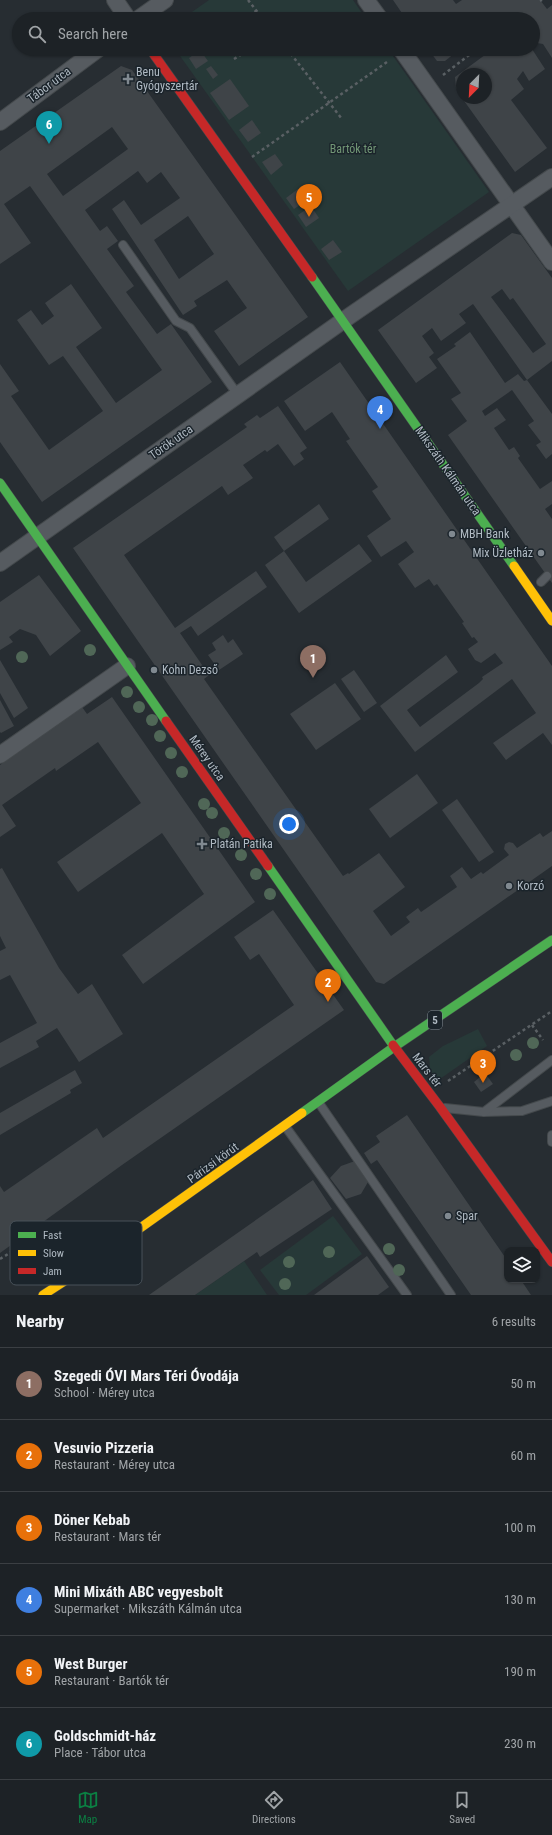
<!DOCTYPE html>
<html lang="en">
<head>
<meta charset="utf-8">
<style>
  :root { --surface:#1d2226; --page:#2a2f32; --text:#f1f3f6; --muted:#a0a4a7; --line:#3b3f43; --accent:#0b8043 }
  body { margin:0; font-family:"Roboto Condensed",sans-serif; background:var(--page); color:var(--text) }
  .controls { position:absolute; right:12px; bottom:12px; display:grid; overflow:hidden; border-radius:8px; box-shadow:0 1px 3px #0004 }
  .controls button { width:36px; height:36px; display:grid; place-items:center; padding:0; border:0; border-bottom:1px solid var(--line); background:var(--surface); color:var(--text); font:20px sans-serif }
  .compass { position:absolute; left:456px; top:68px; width:36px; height:36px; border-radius:50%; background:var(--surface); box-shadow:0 1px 3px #0004; rotate:204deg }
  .you { position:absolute; left:289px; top:824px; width:14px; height:14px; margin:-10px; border:3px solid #fff; border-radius:50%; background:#1a73e8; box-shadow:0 0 0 6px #1a73e833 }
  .badge { display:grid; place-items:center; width:26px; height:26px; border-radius:50%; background:var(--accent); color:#fff; font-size:13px; font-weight:700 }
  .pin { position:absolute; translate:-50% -33px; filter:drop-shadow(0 1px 2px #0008) }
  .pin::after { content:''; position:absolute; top:21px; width:14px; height:12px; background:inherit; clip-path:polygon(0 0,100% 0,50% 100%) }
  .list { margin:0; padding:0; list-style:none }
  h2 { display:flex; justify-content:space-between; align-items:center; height:52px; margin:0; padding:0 16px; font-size:17px }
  h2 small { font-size:13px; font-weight:400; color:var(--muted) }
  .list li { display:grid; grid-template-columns:26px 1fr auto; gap:12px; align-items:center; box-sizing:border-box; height:72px; padding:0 16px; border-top:1px solid var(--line) }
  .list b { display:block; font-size:15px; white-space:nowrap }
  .list p { margin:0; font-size:13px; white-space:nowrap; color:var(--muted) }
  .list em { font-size:13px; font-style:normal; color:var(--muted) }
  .icon { flex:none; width:22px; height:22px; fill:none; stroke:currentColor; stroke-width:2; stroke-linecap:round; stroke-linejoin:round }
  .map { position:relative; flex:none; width:552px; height:1295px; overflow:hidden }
  .search { position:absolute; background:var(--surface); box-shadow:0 1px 3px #0004; left:12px; right:12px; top:12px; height:44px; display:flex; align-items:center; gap:10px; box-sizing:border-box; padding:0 14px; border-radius:22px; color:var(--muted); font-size:15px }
  .sheet { height:484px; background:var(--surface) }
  nav { display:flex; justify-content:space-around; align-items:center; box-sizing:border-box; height:56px; border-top:1px solid var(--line); background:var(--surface); font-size:11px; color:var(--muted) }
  nav a { display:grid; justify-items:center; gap:2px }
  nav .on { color:var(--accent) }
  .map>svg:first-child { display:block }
</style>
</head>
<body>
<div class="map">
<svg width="552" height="1295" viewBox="0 0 552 1295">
  <rect width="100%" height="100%" fill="#272d32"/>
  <g fill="#273938">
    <path d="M209,0H353L366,19H182Z"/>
    <path d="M175,49H388L489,192L348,291Z"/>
    <path d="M478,1029L487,1046L437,1081L430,1069L429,1057L443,1046Z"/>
    <path d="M333,1216L362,1254L306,1295H279L260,1270Z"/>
    <path d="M244,1261L267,1295H195Z"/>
  </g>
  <g fill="#3f4448" fill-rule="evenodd">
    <path d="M393,0H453L456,4L462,0H540L547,9L552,5V58L543,44L537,43L533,46V19H406Z"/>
    <path d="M428,49H460L445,61H437Z"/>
    <path d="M493,49H532L545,69L529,81L523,71L517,79L524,89L511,100L547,148L515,172L462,98H486V74H462V97L456,88L455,77Z"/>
    <path d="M200,50L208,61L196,69L189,58Z"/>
    <path d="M121,66L132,70L308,317L239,366L214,331L247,308L227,280L194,301L197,306L183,315L112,209L124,200L141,225L180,198L161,172L147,183L138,171L85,210L100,231L107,226L118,241L107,249L134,286L126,292L157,334L171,324L212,382L42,502L0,442V364L19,391L11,396L49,450L103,411L63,356L49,365L17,320L31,310L42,325L54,316L45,303L71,284L102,328L76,347L116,403L162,370L30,186L4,204L31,243L0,264V151ZM112,127L128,149L63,196L47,174ZM188,216L214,254L179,279L154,240Z"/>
    <path d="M211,66L218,75L213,79L206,69Z"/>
    <path d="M230,79L249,106L229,120L210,93Z"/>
    <path d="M252,120L261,133L248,142L239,130Z"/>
    <path d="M275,154L283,165L271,175L262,162Z"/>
    <path d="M298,189L306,201L294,209L286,198Z"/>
    <path d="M311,206L319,218L306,227L298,215Z"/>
    <path d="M512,233L521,235L552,278V361L527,380L473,304L459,314L466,323L441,341L432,328L422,336L434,353L429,357L437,368L416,383L378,330ZM502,289L510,300L513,298L546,344L533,353L491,297Z"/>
    <path d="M333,240L342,252L329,260L321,249Z"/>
    <path d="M470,332L505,383L518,374L524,381L527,380L552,414V454L546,459L536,445L541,442L528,425L534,421L512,390L482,411L485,416L497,408L506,420L494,428L509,450L514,447L520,456L518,458L540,489L552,481V504L545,509L552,519V583L448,435L467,421L451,399L461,393L437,359L456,346L454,344Z"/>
    <path d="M340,362L552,666V745L543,733L506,760L493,743L536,713L512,679L415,752L380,706L446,655L458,672L407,710L420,727L479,683L483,679L482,677L503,663L495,653L481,663L475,660L468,649L478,642L474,637L472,638L462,623L464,622L437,584L434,586L429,579L415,588L398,564L414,552L406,541L381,557L367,536L391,519L372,491L378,487L346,441L350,439L332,412L305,431L284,401Z"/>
    <path d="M278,406L307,448L300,453L304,459L294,466L278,444L267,452L265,450L243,465L253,478L228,495L222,486L124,555L175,628L256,571L267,587L198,636L191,626L180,633L209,675L204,679L343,876L348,873L349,874L379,853L405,887L373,911L391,936L410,922L406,917L418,908L421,912L457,887L450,876L462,867L471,879L481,872L483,874L509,855L504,849L505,844L509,842L513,843L517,848L540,833L543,837L552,831V866L384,984L376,982L73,548L247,427L244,424L257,415L260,418Z"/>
    <path d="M319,504L329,519L284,551L306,582L359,544L372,561L299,613L265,565L284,551L274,537Z"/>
    <path d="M39,575L81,631L50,656L36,635L20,629L9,637L13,642L0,650V602Z"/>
    <path d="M223,635L228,643L233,639L243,654L219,670L208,655L216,650L212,643Z"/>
    <path d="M0,660L28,708L14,718L0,693Z"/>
    <path d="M354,670L377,703L364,712L341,679Z"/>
    <path d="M335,683L361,719L316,750L290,714Z"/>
    <path d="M112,697L255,902L143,984L122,955L204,894L162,833L78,892L57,862L141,803L98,742L56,771L55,768L2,805L16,826L0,837V765L82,707L87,714Z"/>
    <path d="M0,700L14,726L1,733L0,732Z"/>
    <path d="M417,774L438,803L390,838L369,809Z"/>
    <path d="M457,799L494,852L479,862L442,810Z"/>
    <path d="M2,868L59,968L78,994L92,984L123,1034L79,1062L57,1028L36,1041L39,1047L0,1068V1043L37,1023L10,975L0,980V951L6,948L0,936V869Z"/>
    <path d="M273,910L344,1010L122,1165L0,1253V1186L4,1192L97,1128L103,1138L294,1005L259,954L250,960L234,937Z"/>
    <path d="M75,1070L82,1083L70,1090L71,1093L0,1135V1113Z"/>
    <path d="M485,1073L493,1084L481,1092L474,1082Z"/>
    <path d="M407,1115L507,1260V1280H521L531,1295H471L377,1160L371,1164L364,1153L380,1142L376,1136Z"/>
    <path d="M355,1161L368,1182L361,1194L346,1199L330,1178L341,1166Z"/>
    <path d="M313,1180L332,1209L260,1257L257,1252L195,1295H149Z"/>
    <path d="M367,1256L389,1287L378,1295H314Z"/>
  </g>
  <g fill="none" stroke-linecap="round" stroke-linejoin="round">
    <g stroke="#44494c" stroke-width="10">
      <g id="lane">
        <path d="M123,245L176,321L190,328L238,395"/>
        <path d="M541,582L547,576"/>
        <path d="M319,1103L451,1295"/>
        <path d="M445,1108L484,1112L522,1111L552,1101"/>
        <path d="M484,1112L552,1060"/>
        <path d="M285,1126L407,1295"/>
        <path d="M552,1135V1142"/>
      </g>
    </g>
    <g stroke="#44494c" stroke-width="18">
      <g id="street">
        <path d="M115,0L128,19"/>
        <path d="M366,0L380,19"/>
        <path d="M138,19L165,0"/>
        <path d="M401,49L552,262"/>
        <path d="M0,122L98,49"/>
        <path d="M0,563L351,315L552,177"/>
        <path d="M0,755L127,666"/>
      </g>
    </g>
    <g stroke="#44494c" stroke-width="10">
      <g id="fast">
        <path d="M312,277L514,566"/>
        <path d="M0,483L166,721"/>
        <path d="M268,866L393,1045"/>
        <path d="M302,1113L394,1047L552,940"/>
      </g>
    </g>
    <g stroke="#44494c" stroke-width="10">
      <g id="slow">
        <path d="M514,566L552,621"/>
        <path d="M43,1295L77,1273L302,1113"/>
      </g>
    </g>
    <g stroke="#44494c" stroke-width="10">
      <g id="jam">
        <path d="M150,49L312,277"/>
        <path d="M166,721L268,866"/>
        <path d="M393,1045L440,1107L552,1262"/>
      </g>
    </g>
    <g stroke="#5a6064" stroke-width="2.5" stroke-dasharray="3 3" stroke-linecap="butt">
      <path d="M248,0L263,19"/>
      <path d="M540,1L542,0"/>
      <path d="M253,19L256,10"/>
      <path d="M287,49L342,119"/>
      <path d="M234,59L242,54L244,49"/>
      <path d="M443,75L477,49"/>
      <path d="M252,157L387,62"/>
      <path d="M532,1025L543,1040"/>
      <path d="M448,1081L552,1011"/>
      <path d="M0,1259L16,1249"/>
    </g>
    <use href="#lane" stroke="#565b60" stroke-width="8"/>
    <use href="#street" stroke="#565b60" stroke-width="16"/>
    <use href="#fast" stroke="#4caf50" stroke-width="9"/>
    <use href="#slow" stroke="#ffc107" stroke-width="9"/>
    <use href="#jam" stroke="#c62828" stroke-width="9"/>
  </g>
  <g fill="#506757">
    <circle cx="90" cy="650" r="6"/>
    <circle cx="22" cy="657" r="6"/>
    <circle cx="127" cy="692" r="6"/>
    <circle cx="139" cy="707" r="6"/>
    <circle cx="152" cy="720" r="6"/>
    <circle cx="160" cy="736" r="6"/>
    <circle cx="171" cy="753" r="6"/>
    <circle cx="182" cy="772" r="6"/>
    <circle cx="204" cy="804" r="6"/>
    <circle cx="212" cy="813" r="6"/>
    <circle cx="224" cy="833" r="6"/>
    <circle cx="241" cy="855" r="6"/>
    <circle cx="256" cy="874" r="6"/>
    <circle cx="270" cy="894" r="6"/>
    <circle cx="533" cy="1043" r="6"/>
    <circle cx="516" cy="1055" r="6"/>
    <circle cx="389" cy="1249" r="6"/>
    <circle cx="329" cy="1252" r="6"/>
    <circle cx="289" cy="1262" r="6"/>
    <circle cx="399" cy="1270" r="6"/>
    <circle cx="285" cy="1284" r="6"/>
  </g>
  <g fill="#808990" stroke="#1b242b" stroke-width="1.5">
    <path d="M126 73h4v4h4v4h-4v4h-4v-4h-4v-4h4z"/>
    <circle cx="452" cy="534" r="4"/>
    <circle cx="541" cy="553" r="4"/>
    <circle cx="154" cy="670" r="4"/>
    <path d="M200 838h4v4h4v4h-4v4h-4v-4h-4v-4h4z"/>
    <circle cx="509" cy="886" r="4"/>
    <circle cx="448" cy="1216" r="4"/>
  </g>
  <g text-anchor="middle" stroke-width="3" stroke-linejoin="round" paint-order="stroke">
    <rect fill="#1b242b" stroke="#838d95" stroke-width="1" x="428" y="1011" width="14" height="18" rx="3"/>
    <g font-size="11" font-weight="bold" fill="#b0bac3">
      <text x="435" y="1024">5</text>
    </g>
    <g font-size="12" fill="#b0bac3" stroke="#1b242b" text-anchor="start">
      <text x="136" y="76">Benu<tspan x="136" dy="14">Gyógyszertár</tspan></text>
      <text x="460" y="538">MBH Bank</text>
      <text x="533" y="557" text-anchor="end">Mix Üzletház</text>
      <text x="162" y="674">Kohn Dezső</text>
      <text x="210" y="848">Platán Patika</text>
      <text x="517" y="890">Korzó</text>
      <text x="456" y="1220">Spar</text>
    </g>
    <g font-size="12" fill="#b0bac3" stroke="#1b242b">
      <text transform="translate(49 85) rotate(-37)" y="4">Tábor utca</text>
      <text transform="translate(171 442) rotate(-35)" y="4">Török utca</text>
      <text transform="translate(448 471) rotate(55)" y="4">Mikszáth Kálmán utca</text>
      <text transform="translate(207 758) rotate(55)" y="4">Mérey utca</text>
      <text transform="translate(427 1070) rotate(52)" y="4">Mars tér</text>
      <text transform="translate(213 1163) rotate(-36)" y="4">Párizsi körút</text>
    </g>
    <g font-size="12" fill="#719675" stroke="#1b242b">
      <text x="353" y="153">Bartók tér</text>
    </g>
  </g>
  <rect x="10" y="1221" width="132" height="64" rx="6" fill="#1b242b" stroke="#485159" stroke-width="1"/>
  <rect x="18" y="1232" width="18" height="6" fill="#4caf50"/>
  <rect x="18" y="1250" width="18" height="6" fill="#ffc107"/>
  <rect x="18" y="1268" width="18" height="6" fill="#c62828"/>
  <g font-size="11" fill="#b0bac3">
    <text x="43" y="1239">Fast</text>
    <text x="43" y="1257">Slow</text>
    <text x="43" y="1275">Jam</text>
  </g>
</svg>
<div class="controls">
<button><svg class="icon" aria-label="layers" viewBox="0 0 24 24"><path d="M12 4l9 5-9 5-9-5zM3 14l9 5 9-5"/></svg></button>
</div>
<svg class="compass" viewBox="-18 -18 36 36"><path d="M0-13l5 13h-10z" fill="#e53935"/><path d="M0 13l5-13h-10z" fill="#a0a4a7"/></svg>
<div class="you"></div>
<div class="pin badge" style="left:313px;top:678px;background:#8d6e63">1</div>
<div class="pin badge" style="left:328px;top:1002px;background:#e8710a">2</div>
<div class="pin badge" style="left:483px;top:1083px;background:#e8710a">3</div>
<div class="pin badge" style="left:380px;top:429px;background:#3f7fe0">4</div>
<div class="pin badge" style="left:309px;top:217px;background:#e8710a">5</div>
<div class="pin badge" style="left:49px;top:144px;background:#0f9aa8">6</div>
<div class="search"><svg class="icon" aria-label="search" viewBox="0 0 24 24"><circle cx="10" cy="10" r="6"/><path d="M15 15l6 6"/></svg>Search here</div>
</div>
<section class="sheet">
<h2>Nearby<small>6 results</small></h2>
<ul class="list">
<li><span class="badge" style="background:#8d6e63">1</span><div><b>Szegedi ÓVI Mars Téri Óvodája</b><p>School · Mérey utca</p></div><em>50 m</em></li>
<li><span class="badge" style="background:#e8710a">2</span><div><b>Vesuvio Pizzeria</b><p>Restaurant · Mérey utca</p></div><em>60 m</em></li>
<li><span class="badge" style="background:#e8710a">3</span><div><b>Döner Kebab</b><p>Restaurant · Mars tér</p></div><em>100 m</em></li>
<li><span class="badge" style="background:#3f7fe0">4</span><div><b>Mini Mixáth ABC vegyesbolt</b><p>Supermarket · Mikszáth Kálmán utca</p></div><em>130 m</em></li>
<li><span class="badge" style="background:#e8710a">5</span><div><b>West Burger</b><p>Restaurant · Bartók tér</p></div><em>190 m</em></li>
<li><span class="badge" style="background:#0f9aa8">6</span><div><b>Goldschmidt-ház</b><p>Place · Tábor utca</p></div><em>230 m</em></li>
</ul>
</section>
<nav>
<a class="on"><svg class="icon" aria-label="map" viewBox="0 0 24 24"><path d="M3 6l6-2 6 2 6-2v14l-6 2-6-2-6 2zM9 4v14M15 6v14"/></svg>Map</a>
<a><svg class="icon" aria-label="directions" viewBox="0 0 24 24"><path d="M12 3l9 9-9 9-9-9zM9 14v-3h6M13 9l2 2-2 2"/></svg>Directions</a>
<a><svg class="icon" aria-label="saved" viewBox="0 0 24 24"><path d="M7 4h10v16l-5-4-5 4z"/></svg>Saved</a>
</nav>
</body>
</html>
